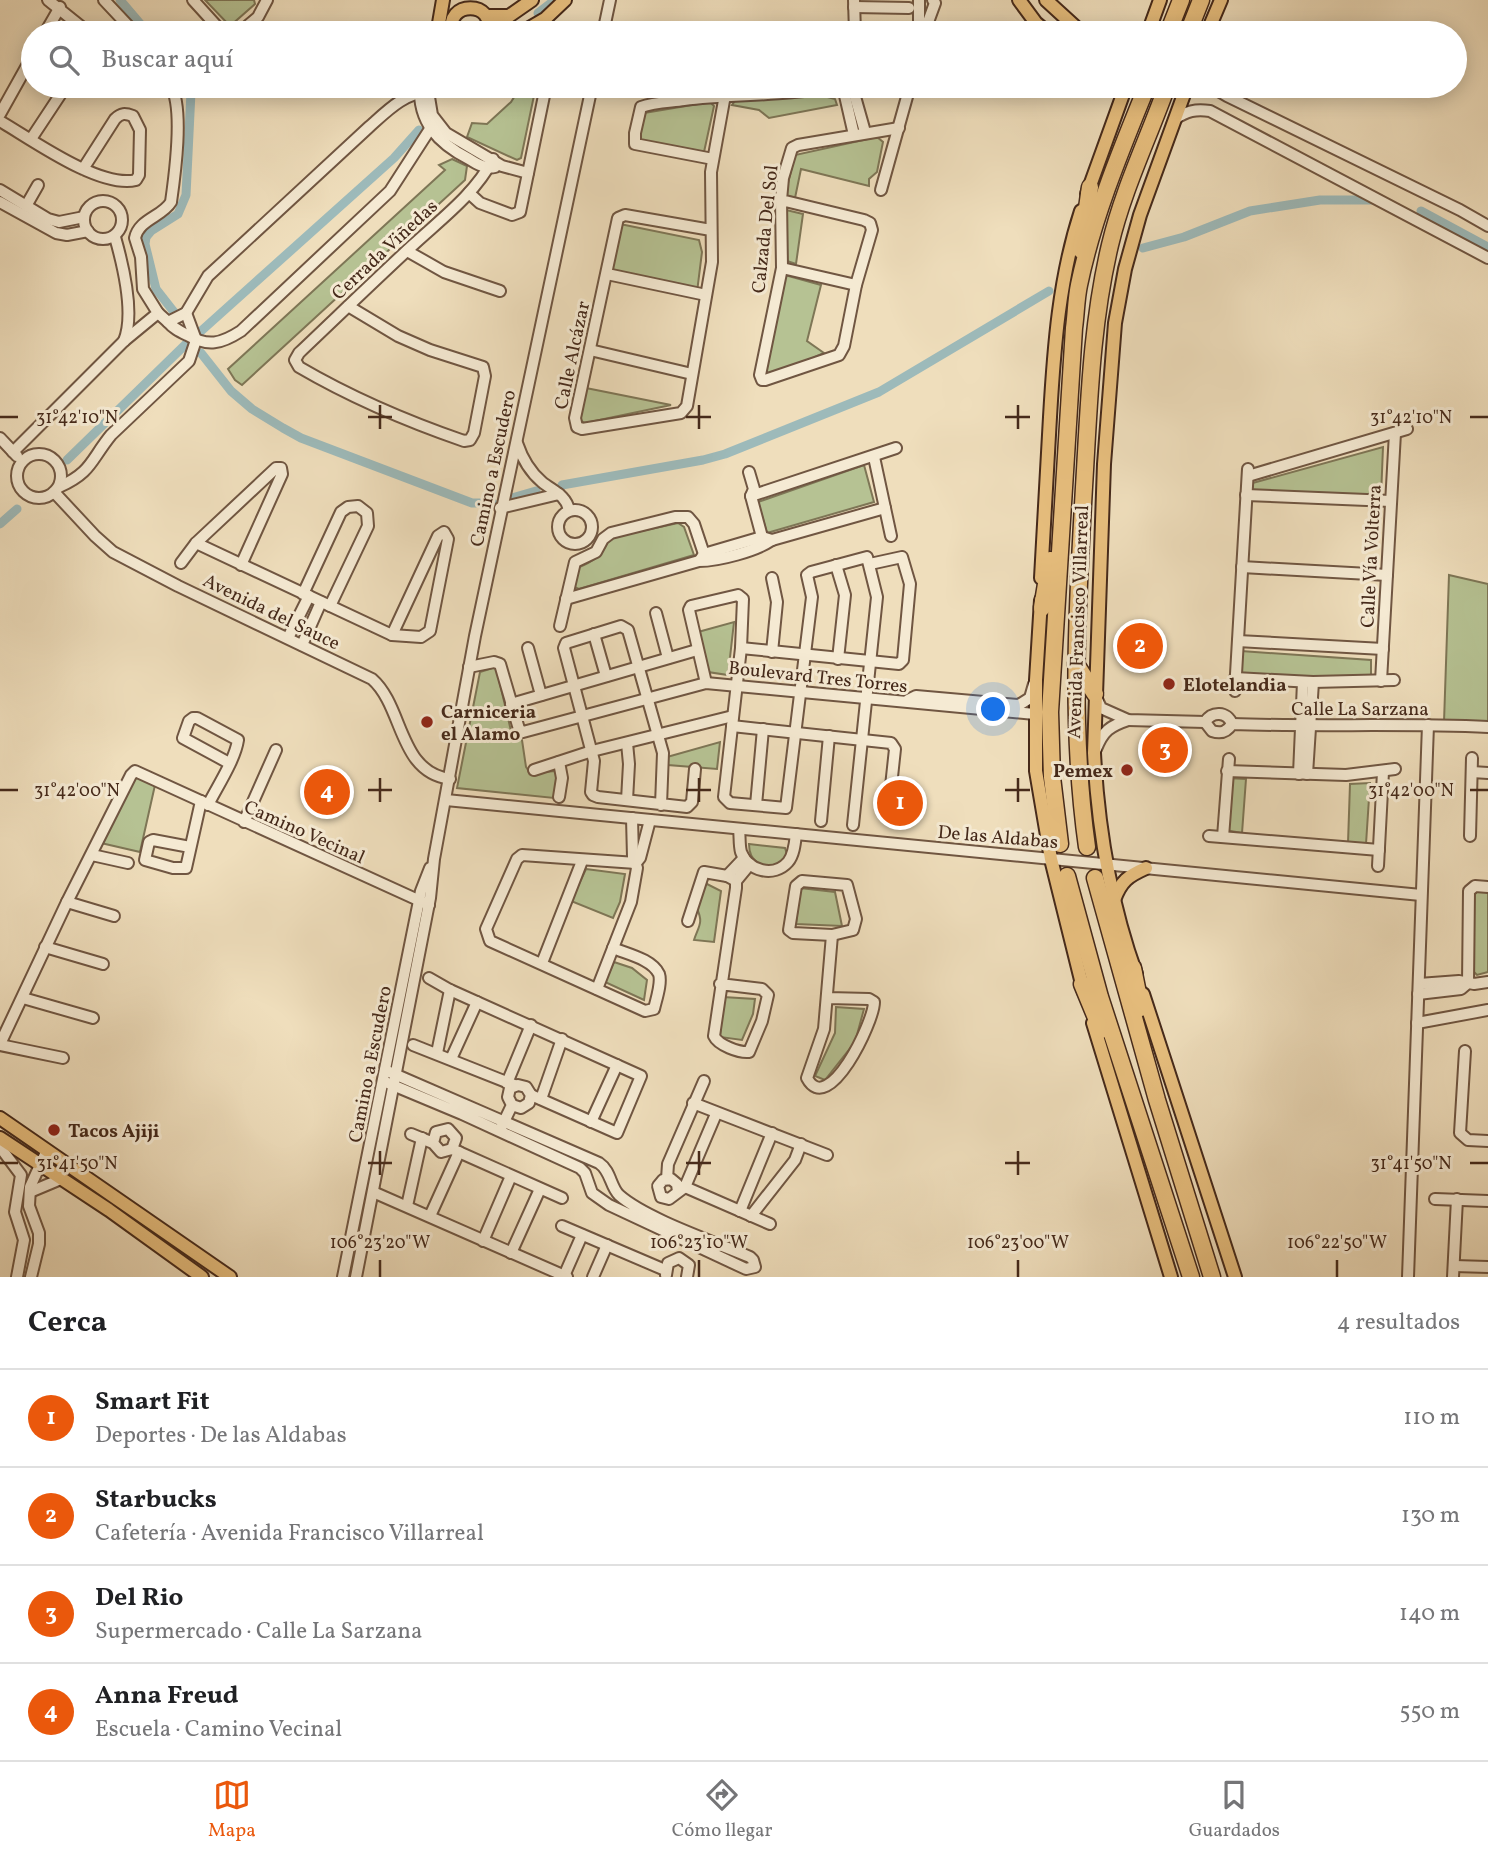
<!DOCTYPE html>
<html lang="es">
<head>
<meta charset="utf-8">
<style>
  :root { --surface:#fff; --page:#f2f2f2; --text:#202124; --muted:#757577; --line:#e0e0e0; --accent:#ea580c }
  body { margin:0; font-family:Vollkorn,serif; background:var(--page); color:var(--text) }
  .you { position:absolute; left:994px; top:710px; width:24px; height:24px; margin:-18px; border:5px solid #fff; border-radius:50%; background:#1a73e8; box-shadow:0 0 0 10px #1a73e833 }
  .badge { display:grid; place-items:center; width:46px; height:46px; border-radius:50%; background:var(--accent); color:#fff; font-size:23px; font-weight:700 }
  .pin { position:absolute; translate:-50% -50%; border:4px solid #fff; box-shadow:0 2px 7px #0006 }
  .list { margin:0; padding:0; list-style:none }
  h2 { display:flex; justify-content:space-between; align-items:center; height:91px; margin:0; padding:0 28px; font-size:30px }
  h2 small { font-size:23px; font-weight:400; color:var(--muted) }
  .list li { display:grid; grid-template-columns:46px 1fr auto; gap:21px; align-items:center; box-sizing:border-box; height:98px; padding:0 28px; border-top:2px solid var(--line) }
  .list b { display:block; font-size:26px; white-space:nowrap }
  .list p { margin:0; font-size:23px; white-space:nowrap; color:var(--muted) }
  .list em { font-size:23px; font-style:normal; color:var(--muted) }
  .icon { flex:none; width:38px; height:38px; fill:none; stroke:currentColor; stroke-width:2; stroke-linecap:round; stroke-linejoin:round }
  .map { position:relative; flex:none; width:1488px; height:1277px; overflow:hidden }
  .search { position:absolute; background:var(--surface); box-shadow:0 4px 18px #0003; left:21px; right:21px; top:21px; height:77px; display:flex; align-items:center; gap:18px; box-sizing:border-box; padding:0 24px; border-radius:38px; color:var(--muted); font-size:26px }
  .sheet { height:483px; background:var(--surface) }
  nav { display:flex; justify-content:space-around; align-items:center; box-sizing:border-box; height:98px; border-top:2px solid var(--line); background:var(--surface); font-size:19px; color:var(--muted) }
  nav a { display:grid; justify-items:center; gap:4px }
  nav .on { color:var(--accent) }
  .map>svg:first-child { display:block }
</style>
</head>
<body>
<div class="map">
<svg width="1488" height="1277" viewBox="0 0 1488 1277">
  <rect width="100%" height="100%" fill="#efdebc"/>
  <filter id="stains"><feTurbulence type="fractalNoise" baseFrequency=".00286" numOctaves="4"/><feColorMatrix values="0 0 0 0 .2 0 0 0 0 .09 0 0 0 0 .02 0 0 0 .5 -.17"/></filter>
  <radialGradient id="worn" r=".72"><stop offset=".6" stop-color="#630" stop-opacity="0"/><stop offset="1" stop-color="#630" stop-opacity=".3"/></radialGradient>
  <g fill="#b6c293" stroke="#7e7656" stroke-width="2">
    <path d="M205,0H254L255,4L230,26Z"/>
    <path d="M521,86H536L521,158L517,160L467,137L472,123L487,124L511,102Z"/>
    <path d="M815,90L820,95L835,99L837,105L769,118L759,110L732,105L735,101Z"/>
    <path d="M710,102L714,106L704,152L638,141L644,113Z"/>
    <path d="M877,137L883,142L877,172L869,179V186L801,169L795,198L785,195L795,155Z"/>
    <path d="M452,159L467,166L465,180L242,385L235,380L228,369L445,170L439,165Z"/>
    <path d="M782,209L803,214L796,264L784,260Z"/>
    <path d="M620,224L699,240L702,252L697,292L610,273Z"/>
    <path d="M785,275L821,285L807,341L824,353L772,376L765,370Z"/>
    <path d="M586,388L671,405L585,423L578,419Z"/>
    <path d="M1383,447L1381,497L1249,491V484Z"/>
    <path d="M864,465L874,502L767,533L758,502Z"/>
    <path d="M678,523L684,527L694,555L579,589L572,586L577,568C592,562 604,555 609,538Z"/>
    <path d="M1449,575L1488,584V723L1444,722Z"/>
    <path d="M734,622L728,675L708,672L698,632Z"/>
    <path d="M1241,651L1371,660V676L1303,679L1238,675Z"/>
    <path d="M496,667L511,731L522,740L526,767L530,773L556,771L558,777L554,798L457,788L480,672Z"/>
    <path d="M720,742L717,769L668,765L667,757Z"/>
    <path d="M134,774L155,785L140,852L101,843Z"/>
    <path d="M1227,778L1246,779L1242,833L1225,830Z"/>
    <path d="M1370,783L1366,844L1348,843L1350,784Z"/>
    <path d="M749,844L785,848L787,854L781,863C764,869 749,864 749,844Z"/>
    <path d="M586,869L625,874L620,902L613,918L571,901Z"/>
    <path d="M705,883L721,891L714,942L694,940C698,927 704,923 697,909Z"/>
    <path d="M800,888L835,892L842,926L796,924Z"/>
    <path d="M1477,891H1488V972L1477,975L1473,971L1474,893Z"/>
    <path d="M614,962L632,968L647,980L644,1000L605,982Z"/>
    <path d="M723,997L755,999L753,1014L742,1040L720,1037Z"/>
    <path d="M836,1007L864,1009L855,1042L825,1080L815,1076L835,1033Z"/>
  </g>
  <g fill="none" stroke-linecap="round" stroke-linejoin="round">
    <g stroke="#9dbaba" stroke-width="9">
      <path d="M120,0L148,33"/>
      <path d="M538,13L555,0"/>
      <path d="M1421,211L1488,247"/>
      <path d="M1143,248L1184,237L1250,211L1320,200H1376"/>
      <path d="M174,312L156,289L145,244L146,237L151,231L178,214L186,195L191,92L189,86"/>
      <path d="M200,332L394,158L419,130"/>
      <path d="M201,353L231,391L252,409L283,428L301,438L472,503H493"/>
      <path d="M67,460L186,344"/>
      <path d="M562,485L703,460L725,454L879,392L1049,291"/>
      <path d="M509,499L536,491"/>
      <path d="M0,524L17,509"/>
    </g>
    <g stroke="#705642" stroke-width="14">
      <g id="minor">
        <path d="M48,0L89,33"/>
        <path d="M104,0L135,33"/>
        <path d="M193,0L223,33"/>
        <path d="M854,0L855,33"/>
        <path d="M919,0V24L924,33"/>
        <path d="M854,7L909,8"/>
        <path d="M45,33L60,7"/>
        <path d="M239,33L258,17L267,0"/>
        <path d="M603,33L610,0"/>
        <path d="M924,33L935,3L933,0"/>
        <path d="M420,86C418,122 438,143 469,159C477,164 485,169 495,167"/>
        <path d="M432,86L429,97L432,115L446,133L502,166L528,173"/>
        <path d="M852,86L865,132"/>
        <path d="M1210,86L1227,96L1460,210L1488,226"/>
        <path d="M843,87L854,135"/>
        <path d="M0,114L33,55"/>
        <path d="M1175,119C1187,111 1195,109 1210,111L1488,258"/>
        <path d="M0,121C31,139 100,189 136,180L139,175L140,130L133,116C125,113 121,113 115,119L83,169"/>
        <path d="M31,139L66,86"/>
        <path d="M713,159L635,144V133L641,107C654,102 670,102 684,100C735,94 787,96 837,86"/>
        <path d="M0,190L48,219L59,222L84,217"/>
        <path d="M881,190L910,86"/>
        <path d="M469,193L480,203L512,215L520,212L546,86"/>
        <path d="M781,200L864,220L870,223L872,230L856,285L844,346L839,355L765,380H762L760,375L782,268L781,200L783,178L792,148L798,145L899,128"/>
        <circle cx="103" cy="220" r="19"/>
        <path d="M0,202L56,233L67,235L88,231"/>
        <path d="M26,206L38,185"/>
        <path d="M711,230L625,215L618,218L575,418L577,427L582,429L681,413L687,406L712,262L711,172L725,95"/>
        <path d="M115,237C123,265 135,314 124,341"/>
        <path d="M407,251L444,272L500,291"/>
        <path d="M782,268L856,285"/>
        <path d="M607,274L706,295"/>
        <path d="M348,306L398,336L430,350L483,367L485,376L474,433L470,440L464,441C406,421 352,398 299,367L295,360L299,353C337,317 374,281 413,245C441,219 475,194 493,159"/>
        <path d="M158,313L168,322L186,313L208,276L369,127C388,110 404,93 430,91"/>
        <path d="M168,322C173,328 179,331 187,335C208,347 221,344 241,331L390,191L430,129"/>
        <path d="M590,350L692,374"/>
        <path d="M0,438L17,456"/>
        <path d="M517,443C522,458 529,471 542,482C553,491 566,495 569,510"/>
        <path d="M13,452L124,341L158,313L143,289L141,257L135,238C139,219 162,217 171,202C175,174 184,109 171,86"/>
        <circle cx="39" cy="476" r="22"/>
        <path d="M874,457L891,536"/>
        <path d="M749,472L754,489L751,496L762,537"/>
        <path d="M1248,476L1407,429"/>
        <path d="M59,487C92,472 90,461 111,435L189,361L196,340L186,313"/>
        <path d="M54,492L95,536L113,552L178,586L372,679C404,707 398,772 450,779"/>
        <path d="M1246,495L1391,501"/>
        <path d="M751,496L896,448"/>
        <path d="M500,508L559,494"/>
        <circle cx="575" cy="527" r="17"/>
        <path d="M444,532L448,539L430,631L421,637L392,635L438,536Z"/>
        <path d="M196,543L392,635"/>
        <path d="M700,560L704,554L762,537L772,540"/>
        <path d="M181,563L196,543L276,468H281L282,474L241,565"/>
        <path d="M836,565L845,595L838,659"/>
        <path d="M1242,567L1387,575"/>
        <path d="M772,578L777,602L772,652"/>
        <path d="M303,594L341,512L348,507L358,506L367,513L368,526L330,606"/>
        <path d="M566,599L699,561C719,561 756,551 772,540L885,508"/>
        <path d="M656,613L668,658"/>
        <path d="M560,626L575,562L596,552L603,539L611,533L675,517H688L694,524L704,554"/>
        <path d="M594,634L606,676"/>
        <path d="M288,638L309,596"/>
        <path d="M1238,641L1383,649"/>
        <path d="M302,645L321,602"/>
        <path d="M528,648L541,695"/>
        <path d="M741,648L899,664L903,660L910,584L902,557L870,564"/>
        <path d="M469,667L494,662L500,664L519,729L523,732L706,683L1035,714"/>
        <path d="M1235,678L1313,682L1394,680"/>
        <path d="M1381,681L1395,433"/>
        <path d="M706,683L689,610L691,606L738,595L743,599L741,648L724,797L730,803L786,808L812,597L807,575L811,572L867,557L877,597L853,825"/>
        <path d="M1235,691L1248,469"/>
        <path d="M1096,697L1101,708L1128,720L1205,722C1212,711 1227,711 1232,724"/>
        <path d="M908,700L916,696L1019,705L1030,698L1034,684"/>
        <path d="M511,704L697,650"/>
        <path d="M1205,722L1212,731C1221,734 1227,732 1232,724C1317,727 1403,723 1488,727"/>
        <path d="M732,726L891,743L895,749L888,814"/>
        <path d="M627,743L629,764L627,800"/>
        <path d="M1096,749C1103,731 1110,726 1128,720"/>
        <path d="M559,762L562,778L559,797"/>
        <path d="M534,770L592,751L733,716"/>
        <path d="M1227,771L1346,775L1395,769"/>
        <path d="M1472,772L1488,773"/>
        <path d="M1299,774L1303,682"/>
        <path d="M1307,774L1313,682"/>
        <path d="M446,800L1421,895"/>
        <path d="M208,805C217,787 235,760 238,740L197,718H193L189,721L183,738L229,763"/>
        <path d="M661,805L663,753L628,630L621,626L566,643L564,648L594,761L591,792L593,795L598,797L687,807L692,802L695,769"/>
        <path d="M756,805L763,729"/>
        <path d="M821,821L829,736"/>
        <path d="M244,822L276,750"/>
        <path d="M739,829C740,836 739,845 741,852C748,871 774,878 788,862C794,855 795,843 796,834"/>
        <path d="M1209,836L1379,850"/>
        <path d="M1470,836L1472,758"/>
        <path d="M1223,837L1229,759"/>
        <path d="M190,847L153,840L149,842L145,860L173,868H186L201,801"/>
        <path d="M92,855L128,863"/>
        <path d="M636,863L640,858L650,820"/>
        <path d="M1378,866L1383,772"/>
        <path d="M727,876L744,858"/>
        <path d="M802,881L847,885L856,919L853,930L832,935L793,933L789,930L796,886Z"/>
        <path d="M67,902L114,916"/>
        <path d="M688,921L704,872L727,876L736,881"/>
        <path d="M45,947L103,964"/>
        <path d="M613,948C627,954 652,959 659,974C662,983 656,1000 654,1009L645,1011L490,941L486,929L517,859L522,855L636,863"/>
        <path d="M542,963L582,861"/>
        <path d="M429,978L450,990L641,1076L617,1133L531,1095"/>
        <path d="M1468,983L1469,891L1475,886L1488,887"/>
        <path d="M720,984L762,989L768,995L762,1021L749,1052C739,1053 718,1045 714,1036L736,888V881L750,864"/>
        <path d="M1419,984L1459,981L1474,984L1488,982"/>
        <path d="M597,989L631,902L637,868L633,857L632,818"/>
        <path d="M1418,994L1461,989L1468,983"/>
        <path d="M23,998L93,1018"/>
        <path d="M828,998L869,999L874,1002C874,1022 828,1118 807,1078L824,1029L832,935"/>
        <path d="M1417,1023L1488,1010"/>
        <path d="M0,1044L67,902L131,775L135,771L429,905"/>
        <path d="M0,1045L63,1058"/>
        <path d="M413,1045L514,1085"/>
        <path d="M1465,1051L1460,1133L1468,1140L1488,1141"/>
        <path d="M437,1053L450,990"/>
        <path d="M451,1059L477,1002"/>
        <path d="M383,1081L462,1114L580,1168L585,1173L592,1193L609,1205L746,1269L755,1267L753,1260L750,1257C715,1242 646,1219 619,1195C610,1186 611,1171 599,1163L385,1070"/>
        <path d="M507,1083L531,1025"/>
        <path d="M541,1099L562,1039"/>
        <path d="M693,1103L827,1155"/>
        <path d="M591,1122L617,1065"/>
        <path d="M501,1128L512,1105L508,1097L510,1088L518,1085L526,1087L531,1095L529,1103L521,1108L512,1105"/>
        <path d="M411,1134L433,1143L441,1152L452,1149L456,1138L448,1129L436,1132L433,1143"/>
        <path d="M0,1147L21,1175L15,1212L24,1240L17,1277"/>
        <path d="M452,1149L562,1198"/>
        <path d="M667,1179L668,1164L704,1081"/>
        <path d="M685,1187L770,1224"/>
        <path d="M30,1192L61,1179"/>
        <path d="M373,1192L567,1277"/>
        <path d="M678,1192L677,1184L671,1179L663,1180L658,1186L661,1197L669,1199L685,1187L716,1114"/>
        <path d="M1435,1199L1488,1201"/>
        <path d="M407,1206L422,1138"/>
        <path d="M740,1211L772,1133"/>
        <path d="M430,1216L459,1152"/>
        <path d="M751,1216L795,1160L801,1144"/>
        <path d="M562,1226L665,1270"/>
        <path d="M483,1241L511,1176"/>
        <path d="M511,1253L540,1189"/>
        <path d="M1454,1266L1488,1267"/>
        <path d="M666,1275L668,1263L679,1258L689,1265L687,1277"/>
        <path d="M564,1276L582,1235"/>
        <path d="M31,1277L39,1244V1233L29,1206L30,1187L47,1150"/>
        <path d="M343,1277L421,891L430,868"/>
        <path d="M356,1277L430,898L434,859L475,636L592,86"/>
        <path d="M593,1277L607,1245"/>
        <path d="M1408,1277L1428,725"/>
        <path d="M1453,1277L1457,1199"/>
      </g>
    </g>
    <g stroke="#45291a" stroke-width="16">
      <g id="major">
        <path d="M1019,0L1036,23L1048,33"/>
        <path d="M1046,0L1082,33"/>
        <path d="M487,16H509L532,0"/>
        <path d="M438,29L443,0"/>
        <path d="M453,33C443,0 498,0 487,33"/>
        <path d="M521,33L545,19L565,0"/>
        <path d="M1148,33L1160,0"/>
        <path d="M1207,33L1221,0"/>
        <path d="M1087,194L1126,86"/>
        <path d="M1041,578C1044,525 1047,471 1050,417C1054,348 1059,278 1081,211"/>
        <path d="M1041,600L1036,680V771L1051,859L1084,992"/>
        <path d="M1114,900C1121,881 1128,876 1146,868"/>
        <path d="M1136,974C1110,902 1098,828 1094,753L1104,464L1115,323L1125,269L1140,215L1187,86"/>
        <path d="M1143,994L1235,1277"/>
        <path d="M1093,1023L1171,1277"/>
        <path d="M0,1118L230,1277"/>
        <path d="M0,1138L109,1210L202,1277"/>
      </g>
    </g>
    <g stroke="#45291a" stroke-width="19">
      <g id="highway">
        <path d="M1168,33L1181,0"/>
        <path d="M1188,33L1201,0"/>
        <path d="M1081,250L1090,187"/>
        <path d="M1042,608L1050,560"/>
        <path d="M1076,664L1095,694"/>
        <path d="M1060,844L1052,777L1050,712L1074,328C1076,314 1076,299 1079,285C1093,217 1121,150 1147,86"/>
        <path d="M1087,847C1070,727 1077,607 1084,487C1089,406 1091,325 1110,245C1123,190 1148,139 1167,86"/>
        <path d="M1067,876L1100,997L1191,1277"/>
        <path d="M1095,878L1157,1100L1212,1277"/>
        <path d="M1133,968L1141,1008"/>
        <path d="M1082,984L1101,1030"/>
      </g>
    </g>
    <use href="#minor" stroke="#f5ead3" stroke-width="10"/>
    <use href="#major" stroke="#e8bf7e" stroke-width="12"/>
    <use href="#highway" stroke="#e8bf7e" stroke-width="16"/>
  </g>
  <path fill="none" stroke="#45291a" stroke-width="2.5" d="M380,405V429M699,405V429M1018,405V429M0,417H18M368,417H392M686,417H711M1005,417H1030M1470,417H1488M380,778V802M699,778V802M1018,778V802M0,790H18M368,790H392M686,790H711M1005,790H1030M1470,790H1488M380,1151V1175M699,1151V1175M1018,1151V1175M0,1163H18M368,1163H392M686,1163H711M1005,1163H1030M1470,1163H1488M380,1260V1277M699,1260V1277M1018,1260V1277M1337,1260V1277"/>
  <g fill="#8f2418" stroke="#f5ead3" stroke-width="2.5">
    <circle cx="1169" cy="684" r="7"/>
    <circle cx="427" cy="722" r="7"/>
    <circle cx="1127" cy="770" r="7"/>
    <circle cx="54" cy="1130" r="7"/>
  </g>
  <g text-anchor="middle" stroke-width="6" stroke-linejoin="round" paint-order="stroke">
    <g font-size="19" fill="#45291a" stroke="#f5ead3">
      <text transform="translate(764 229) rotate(-84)" y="7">Calzada Del Sol</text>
      <text transform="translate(384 249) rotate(-43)" y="7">Cerrada Viñedas</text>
      <text transform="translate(571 355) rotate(-78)" y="7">Calle Alcázar</text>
      <text transform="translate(492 468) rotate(-78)" y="7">Camino a Escudero</text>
      <text transform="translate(1370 556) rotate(-87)" y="7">Calle Vía Volterra</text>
      <text transform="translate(272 611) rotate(26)" y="7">Avenida del Sauce</text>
      <text transform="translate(1077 622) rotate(-88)" y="7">Avenida Francisco Villarreal</text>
      <text transform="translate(818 676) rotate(6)" y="7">Boulevard Tres Torres</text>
      <text x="1360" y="715">Calle La Sarzana</text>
      <text transform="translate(305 831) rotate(24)" y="7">Camino Vecinal</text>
      <text transform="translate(998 836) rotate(5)" y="7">De las Aldabas</text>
      <text transform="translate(369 1064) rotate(-79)" y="7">Camino a Escudero</text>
    </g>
    <g font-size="19" font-weight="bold" fill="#45291a" stroke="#f5ead3" text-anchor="start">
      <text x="1183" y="691">Elotelandia</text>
      <text x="441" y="718">Carniceria<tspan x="441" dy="22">el Alamo</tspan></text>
      <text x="1113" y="777" text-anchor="end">Pemex</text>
      <text x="68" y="1137">Tacos Ajiji</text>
    </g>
  </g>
  <g font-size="18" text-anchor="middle" fill="#45291a" stroke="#f5ead3" stroke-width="6" stroke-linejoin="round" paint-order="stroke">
    <text x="77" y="423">31°42'10"N</text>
    <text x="1411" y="423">31°42'10"N</text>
    <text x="77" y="796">31°42'00"N</text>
    <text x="1411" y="796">31°42'00"N</text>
    <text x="77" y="1169">31°41'50"N</text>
    <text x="1411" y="1169">31°41'50"N</text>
    <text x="380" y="1248">106°23'20"W</text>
    <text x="699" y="1248">106°23'10"W</text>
    <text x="1018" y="1248">106°23'00"W</text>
    <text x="1337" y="1248">106°22'50"W</text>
  </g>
  <rect width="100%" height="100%" filter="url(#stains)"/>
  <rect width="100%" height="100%" fill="url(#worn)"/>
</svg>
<div class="you"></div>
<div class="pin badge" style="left:900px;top:803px">1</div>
<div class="pin badge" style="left:1140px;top:646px">2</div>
<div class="pin badge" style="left:1165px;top:750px">3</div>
<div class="pin badge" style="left:327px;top:792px">4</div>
<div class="search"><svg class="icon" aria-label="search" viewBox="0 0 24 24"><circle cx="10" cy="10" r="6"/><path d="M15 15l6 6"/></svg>Buscar aquí</div>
</div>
<section class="sheet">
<h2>Cerca<small>4 resultados</small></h2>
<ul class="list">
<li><span class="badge">1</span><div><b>Smart Fit</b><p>Deportes · De las Aldabas</p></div><em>110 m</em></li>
<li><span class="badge">2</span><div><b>Starbucks</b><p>Cafetería · Avenida Francisco Villarreal</p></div><em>130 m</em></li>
<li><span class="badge">3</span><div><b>Del Rio</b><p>Supermercado · Calle La Sarzana</p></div><em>140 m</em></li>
<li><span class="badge">4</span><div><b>Anna Freud</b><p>Escuela · Camino Vecinal</p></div><em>550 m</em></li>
</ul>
</section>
<nav>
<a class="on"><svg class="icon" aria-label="map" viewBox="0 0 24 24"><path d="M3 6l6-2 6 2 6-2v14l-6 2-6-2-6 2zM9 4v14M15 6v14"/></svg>Mapa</a>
<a><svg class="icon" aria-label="directions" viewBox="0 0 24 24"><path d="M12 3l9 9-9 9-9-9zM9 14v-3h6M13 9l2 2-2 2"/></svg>Cómo llegar</a>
<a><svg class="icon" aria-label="saved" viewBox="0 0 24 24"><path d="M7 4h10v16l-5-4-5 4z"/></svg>Guardados</a>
</nav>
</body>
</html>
